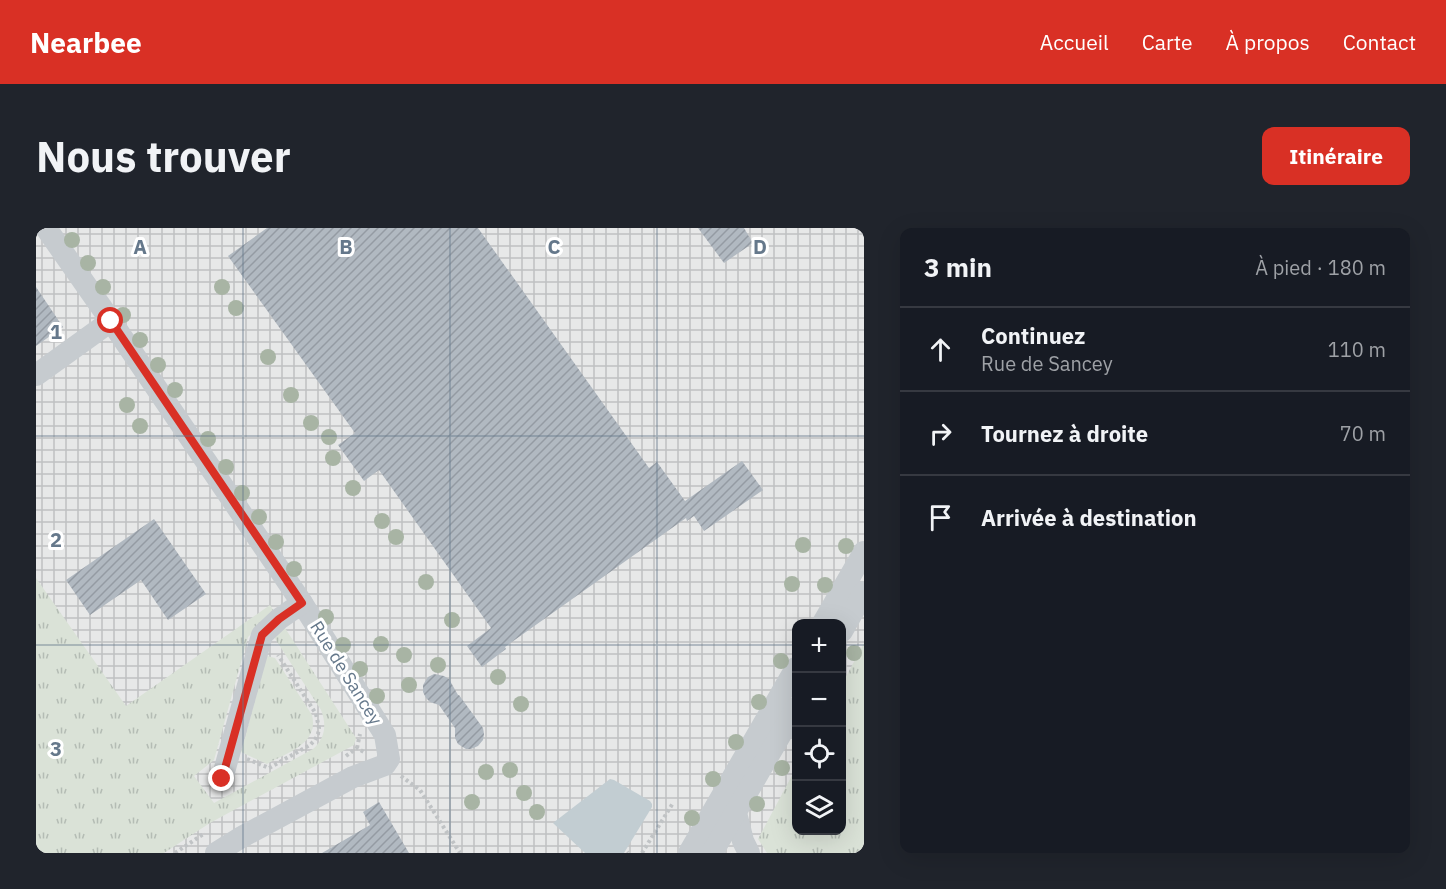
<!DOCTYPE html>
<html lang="fr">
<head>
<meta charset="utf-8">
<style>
  :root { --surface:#171b24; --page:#20242c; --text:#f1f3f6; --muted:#9ea1a6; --line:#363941; --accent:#d93025 }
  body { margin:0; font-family:"IBM Plex Sans",sans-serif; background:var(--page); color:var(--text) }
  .controls { position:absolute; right:18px; bottom:18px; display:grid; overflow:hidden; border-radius:12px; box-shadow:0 6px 24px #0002 }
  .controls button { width:54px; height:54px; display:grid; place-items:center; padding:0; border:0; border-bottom:2px solid var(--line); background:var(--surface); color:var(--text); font:30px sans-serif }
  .stop { position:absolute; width:18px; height:18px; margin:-14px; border:4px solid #d93025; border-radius:50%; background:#fff }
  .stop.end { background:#d93025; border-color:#fff; box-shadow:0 2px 6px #0008 }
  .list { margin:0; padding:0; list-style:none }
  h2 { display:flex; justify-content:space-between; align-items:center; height:78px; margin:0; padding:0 24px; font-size:26px }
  h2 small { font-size:20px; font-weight:400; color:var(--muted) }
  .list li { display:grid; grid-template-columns:39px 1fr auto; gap:18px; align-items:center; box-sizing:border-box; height:84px; padding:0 24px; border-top:2px solid var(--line) }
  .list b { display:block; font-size:22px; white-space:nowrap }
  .list p { margin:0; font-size:20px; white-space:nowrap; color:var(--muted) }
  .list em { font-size:20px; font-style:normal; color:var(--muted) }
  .icon { flex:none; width:33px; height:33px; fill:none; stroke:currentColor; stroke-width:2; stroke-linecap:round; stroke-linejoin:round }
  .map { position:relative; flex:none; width:828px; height:625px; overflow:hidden; border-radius:12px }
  header { display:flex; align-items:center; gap:36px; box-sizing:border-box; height:84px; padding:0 30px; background:var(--accent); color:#fff }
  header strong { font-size:28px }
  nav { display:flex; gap:33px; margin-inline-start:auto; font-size:21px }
  .intro { display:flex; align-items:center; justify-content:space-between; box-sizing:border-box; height:144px; padding:0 36px }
  h1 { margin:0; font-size:42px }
  .button { padding:15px 27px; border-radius:12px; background:var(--accent); color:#fff; font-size:21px; font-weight:700 }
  main { display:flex; gap:36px; padding:0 36px }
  aside { flex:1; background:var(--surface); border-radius:12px; box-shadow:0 6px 24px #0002 }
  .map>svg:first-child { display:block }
</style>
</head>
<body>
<header>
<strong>Nearbee</strong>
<nav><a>Accueil</a><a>Carte</a><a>À propos</a><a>Contact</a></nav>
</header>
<div class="intro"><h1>Nous trouver</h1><a class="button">Itinéraire</a></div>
<main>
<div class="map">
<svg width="828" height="625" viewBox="0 0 828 625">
  <defs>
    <pattern id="industrial-grid" width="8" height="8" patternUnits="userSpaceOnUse" patternTransform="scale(1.5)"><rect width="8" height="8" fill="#e7e8e8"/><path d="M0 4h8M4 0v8" fill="none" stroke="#bfc1c2"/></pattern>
    <pattern id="grass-tufts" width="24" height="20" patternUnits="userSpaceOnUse" patternTransform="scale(1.5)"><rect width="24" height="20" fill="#dae2d7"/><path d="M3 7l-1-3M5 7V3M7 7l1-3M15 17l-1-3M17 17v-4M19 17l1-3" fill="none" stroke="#b4bcb4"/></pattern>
    <pattern id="building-hatch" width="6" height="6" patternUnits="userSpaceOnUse" patternTransform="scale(1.5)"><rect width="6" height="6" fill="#b1b9c1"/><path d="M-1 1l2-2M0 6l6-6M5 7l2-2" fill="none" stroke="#949ba3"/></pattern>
  </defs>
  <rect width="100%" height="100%" fill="#f9f9f7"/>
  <path fill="url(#industrial-grid)" fill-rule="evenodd" d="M0,0H828V625H0ZM760,395H806V602H760Z"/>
  <g fill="url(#grass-tufts)">
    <path d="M0,350L90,478L234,377L238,383L212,409L178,532L158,548L178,575L277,521C289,510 291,497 285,482L238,409L249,400L320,510L318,517L174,595L128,625H0Z"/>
    <path d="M828,415V625H731L722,611L760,540V602H806V456Z"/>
    <path d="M231,428L239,430L276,487C283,516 252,524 231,536L205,524Z"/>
  </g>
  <path fill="#c2cdd2" d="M574,551L578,552L614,573L616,576V579L588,625H549L517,595Z"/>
  <g fill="url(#building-hatch)">
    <path d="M231,0H442L613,240L621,234L649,273L706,233L727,262L668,303L658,288L651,293L650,290L469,419L470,421L446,439L431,418L455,400L343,242L328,253L302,217L319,205L192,28Z"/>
    <path d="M662,0H708L717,15L688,35Z"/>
    <path d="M0,59L27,99L0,118Z"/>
    <path d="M118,291L170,366L132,392L105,352L54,387L30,352Z"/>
    <path d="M398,446L408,448L413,451L422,467H423L447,500L448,506L447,512L442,518L435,521H430L422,516L419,510V500L403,477L394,474L390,470L387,464V457L392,449Z"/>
    <path d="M343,574L373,625H286L334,597L327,584Z"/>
  </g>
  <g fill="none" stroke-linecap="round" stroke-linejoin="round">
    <g stroke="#c0c3c5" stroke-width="4" stroke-dasharray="3 3" stroke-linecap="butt">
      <path d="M321,520L324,506"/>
      <path d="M310,528L321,520L328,524"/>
      <path d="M211,531L233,540L274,517L279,512L282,506L283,500L280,486L242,427"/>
      <path d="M365,548L384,562L424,625"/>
      <path d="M591,624L592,625"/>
      <path d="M139,625L169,605"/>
      <path d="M606,625L637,575"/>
    </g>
    <g stroke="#c6cbcf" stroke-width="22">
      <path d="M10,0L75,93L266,375L349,507L353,531L349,537L317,549L204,610L180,625"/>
      <path d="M0,147L75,93"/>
      <path d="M787,395L828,324"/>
      <path d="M806,403L828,364"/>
      <path d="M186,551L226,407L243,391L266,375"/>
      <path d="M700,585L707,613L713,625"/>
      <path d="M653,625L760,440"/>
      <path d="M676,625L760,480"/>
    </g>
  </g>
  <g fill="#a8b4a4">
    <circle cx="36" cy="12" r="8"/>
    <circle cx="52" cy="35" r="8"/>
    <circle cx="67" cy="59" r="8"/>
    <circle cx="186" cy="59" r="8"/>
    <circle cx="200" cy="80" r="8"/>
    <circle cx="87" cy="87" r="8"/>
    <circle cx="104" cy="112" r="8"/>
    <circle cx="232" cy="129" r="8"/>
    <circle cx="122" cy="137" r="8"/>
    <circle cx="139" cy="162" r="8"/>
    <circle cx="255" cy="167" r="8"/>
    <circle cx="91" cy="177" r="8"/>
    <circle cx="275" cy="195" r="8"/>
    <circle cx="104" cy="198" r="8"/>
    <circle cx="293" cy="209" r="8"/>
    <circle cx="172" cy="211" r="8"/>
    <circle cx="297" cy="230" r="8"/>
    <circle cx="190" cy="239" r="8"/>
    <circle cx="317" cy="260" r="8"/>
    <circle cx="206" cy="265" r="8"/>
    <circle cx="223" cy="289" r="8"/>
    <circle cx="346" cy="293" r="8"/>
    <circle cx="360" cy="309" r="8"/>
    <circle cx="240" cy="314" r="8"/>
    <circle cx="767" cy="317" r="8"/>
    <circle cx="810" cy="318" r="8"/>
    <circle cx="258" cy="341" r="8"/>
    <circle cx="390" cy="354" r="8"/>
    <circle cx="756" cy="356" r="8"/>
    <circle cx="789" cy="357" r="8"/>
    <circle cx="290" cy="389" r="8"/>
    <circle cx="416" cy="392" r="8"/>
    <circle cx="345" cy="416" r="8"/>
    <circle cx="307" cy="417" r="8"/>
    <circle cx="818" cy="425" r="8"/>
    <circle cx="368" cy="427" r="8"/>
    <circle cx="745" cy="433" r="8"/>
    <circle cx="402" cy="437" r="8"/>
    <circle cx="324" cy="441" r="8"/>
    <circle cx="462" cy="449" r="8"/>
    <circle cx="373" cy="457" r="8"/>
    <circle cx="341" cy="468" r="8"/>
    <circle cx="723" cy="474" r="8"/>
    <circle cx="485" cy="476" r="8"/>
    <circle cx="700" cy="514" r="8"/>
    <circle cx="746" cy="540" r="8"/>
    <circle cx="474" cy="542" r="8"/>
    <circle cx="450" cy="544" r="8"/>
    <circle cx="677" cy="551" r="8"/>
    <circle cx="488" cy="565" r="8"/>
    <circle cx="436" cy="574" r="8"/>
    <circle cx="721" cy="576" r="8"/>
    <circle cx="501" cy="584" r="8"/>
    <circle cx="656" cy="590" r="8"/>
  </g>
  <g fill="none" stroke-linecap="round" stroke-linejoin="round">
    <path stroke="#d93025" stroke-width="8" d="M75,93L266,375L243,391L226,407L186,551"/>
  </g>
  <path fill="none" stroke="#65788b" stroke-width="1.5" stroke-opacity="0.55" d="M207,0V625M414,0V625M621,0V625M0,208H828M0,417H760M806,417H828"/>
  <g text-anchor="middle" stroke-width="6" stroke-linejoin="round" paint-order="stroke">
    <g font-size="18" fill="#65788b" stroke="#fff">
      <text transform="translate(310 445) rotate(58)" y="6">Rue de Sancey</text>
    </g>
  </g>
  <g font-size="20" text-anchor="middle" font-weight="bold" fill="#65788b" stroke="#fff" stroke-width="6" stroke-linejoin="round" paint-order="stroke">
    <text x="104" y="26">A</text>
    <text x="310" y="26">B</text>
    <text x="518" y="26">C</text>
    <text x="724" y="26">D</text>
    <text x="20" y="111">1</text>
    <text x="20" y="319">2</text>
    <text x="20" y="528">3</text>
  </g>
</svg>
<div class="controls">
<button>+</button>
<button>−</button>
<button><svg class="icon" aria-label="locate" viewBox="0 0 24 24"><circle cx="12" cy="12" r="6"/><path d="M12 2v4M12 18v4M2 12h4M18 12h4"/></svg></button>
<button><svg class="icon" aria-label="layers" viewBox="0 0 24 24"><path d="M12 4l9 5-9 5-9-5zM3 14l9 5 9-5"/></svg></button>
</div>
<div class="stop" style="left:75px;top:93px"></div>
<div class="stop end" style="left:186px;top:551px"></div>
</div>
<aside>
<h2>3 min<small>À pied · 180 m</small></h2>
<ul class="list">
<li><svg class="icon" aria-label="ahead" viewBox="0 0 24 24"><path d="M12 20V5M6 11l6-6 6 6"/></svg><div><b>Continuez</b><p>Rue de Sancey</p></div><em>110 m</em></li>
<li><svg class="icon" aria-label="right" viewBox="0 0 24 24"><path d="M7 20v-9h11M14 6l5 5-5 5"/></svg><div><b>Tournez à droite</b></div><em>70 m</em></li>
<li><svg class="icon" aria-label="arrive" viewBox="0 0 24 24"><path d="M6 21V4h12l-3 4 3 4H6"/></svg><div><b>Arrivée à destination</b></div></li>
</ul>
</aside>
</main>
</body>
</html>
